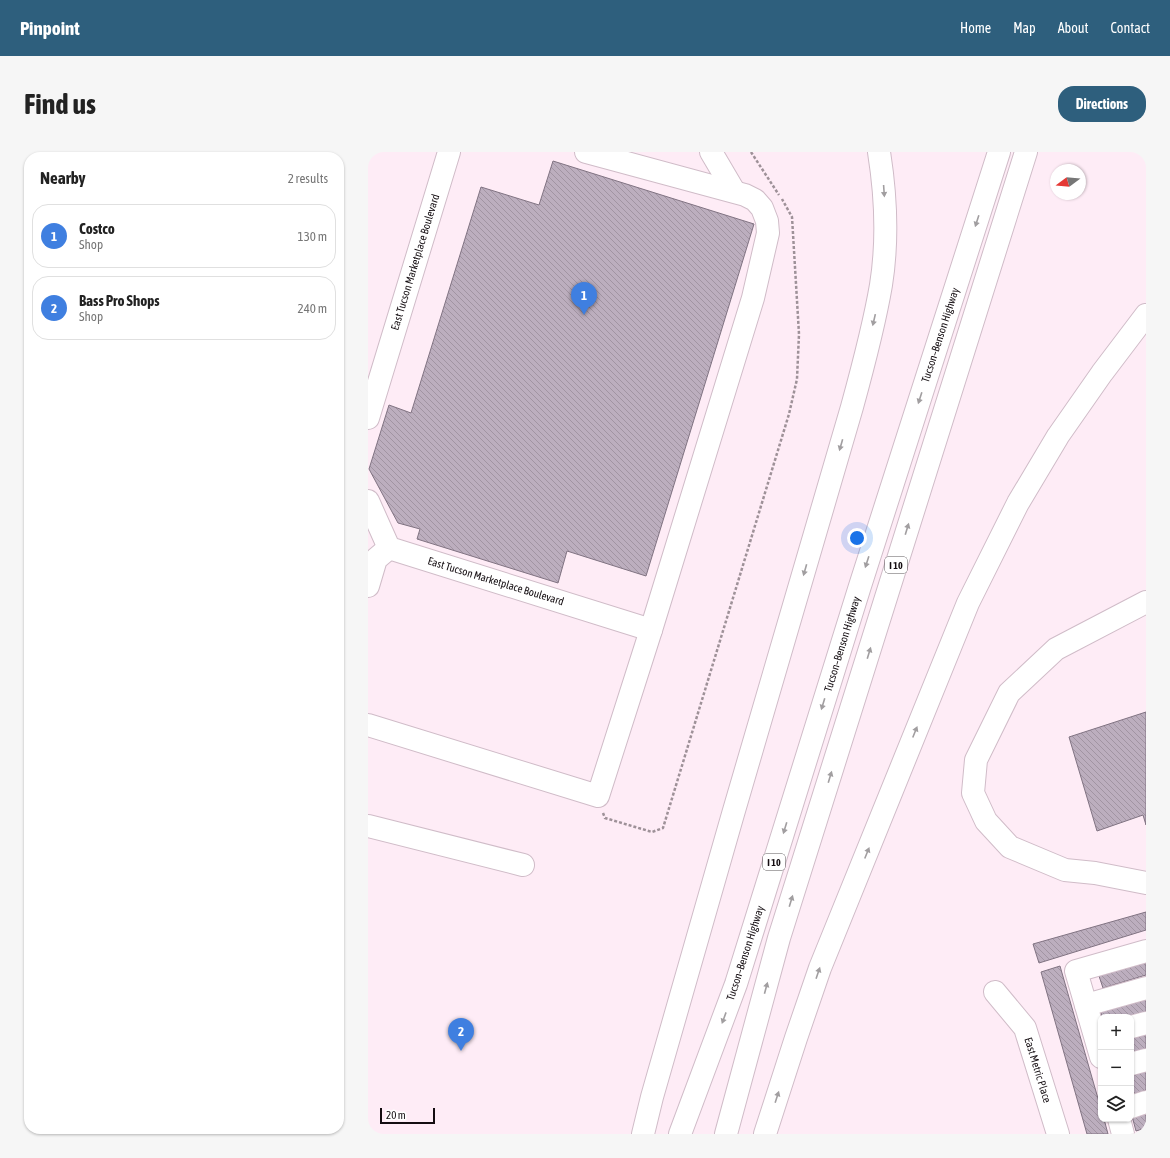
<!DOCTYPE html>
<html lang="en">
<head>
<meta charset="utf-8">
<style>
  :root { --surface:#fff; --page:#f6f6f6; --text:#222; --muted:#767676; --line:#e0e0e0; --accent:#2e5f7d }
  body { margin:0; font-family:"Asap Condensed",sans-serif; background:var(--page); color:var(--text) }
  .controls { position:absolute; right:12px; bottom:12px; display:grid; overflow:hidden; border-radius:8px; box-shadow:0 1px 3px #0004 }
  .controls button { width:36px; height:36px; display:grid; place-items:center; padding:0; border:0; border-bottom:1px solid var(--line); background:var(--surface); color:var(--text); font:20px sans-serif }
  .compass { position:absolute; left:682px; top:12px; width:36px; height:36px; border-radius:50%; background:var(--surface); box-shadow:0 1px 3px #0004; rotate:254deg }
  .scale { position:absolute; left:12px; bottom:10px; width:55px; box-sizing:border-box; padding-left:4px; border:2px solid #140d11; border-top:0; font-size:11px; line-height:14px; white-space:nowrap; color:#140d11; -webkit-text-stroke:3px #fff; paint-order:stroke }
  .you { position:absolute; left:489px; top:386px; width:14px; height:14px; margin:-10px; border:3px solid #fff; border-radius:50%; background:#1a73e8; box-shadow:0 0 0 6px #1a73e833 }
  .badge { display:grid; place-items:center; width:26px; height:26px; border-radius:50%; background:var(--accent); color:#fff; font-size:13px; font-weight:700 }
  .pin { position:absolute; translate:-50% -33px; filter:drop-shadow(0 1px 2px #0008) }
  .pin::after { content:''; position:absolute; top:21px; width:14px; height:12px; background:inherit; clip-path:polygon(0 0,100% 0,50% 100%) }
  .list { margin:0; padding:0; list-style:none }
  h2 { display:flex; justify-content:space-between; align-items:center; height:52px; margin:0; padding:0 16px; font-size:17px }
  h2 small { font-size:13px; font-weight:400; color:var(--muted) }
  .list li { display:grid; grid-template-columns:26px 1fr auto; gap:12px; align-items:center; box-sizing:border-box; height:64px; margin:0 8px 8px; padding:0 8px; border:1px solid var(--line); border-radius:16px }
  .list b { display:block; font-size:15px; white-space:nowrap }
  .list p { margin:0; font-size:13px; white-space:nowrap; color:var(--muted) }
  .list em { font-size:13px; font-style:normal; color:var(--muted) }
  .icon { flex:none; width:22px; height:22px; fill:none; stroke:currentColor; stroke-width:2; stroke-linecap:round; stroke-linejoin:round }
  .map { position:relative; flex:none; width:778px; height:982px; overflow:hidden; border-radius:16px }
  header { display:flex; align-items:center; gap:24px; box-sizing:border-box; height:56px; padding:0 20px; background:var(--accent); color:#fff }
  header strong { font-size:19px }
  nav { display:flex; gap:22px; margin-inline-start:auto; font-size:14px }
  .intro { display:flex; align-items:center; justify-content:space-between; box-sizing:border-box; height:96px; padding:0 24px }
  h1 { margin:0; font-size:28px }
  .button { padding:10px 18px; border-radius:16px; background:var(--accent); color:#fff; font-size:14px; font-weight:700 }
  main { display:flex; gap:24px; padding:0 24px }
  aside { flex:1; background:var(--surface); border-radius:16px; box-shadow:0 1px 3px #0004 }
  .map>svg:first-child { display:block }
</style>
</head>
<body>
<header>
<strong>Pinpoint</strong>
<nav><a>Home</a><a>Map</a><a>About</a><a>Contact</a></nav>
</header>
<div class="intro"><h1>Find us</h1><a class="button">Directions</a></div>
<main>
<aside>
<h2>Nearby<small>2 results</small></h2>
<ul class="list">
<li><span class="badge" style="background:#3f7fe0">1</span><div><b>Costco</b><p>Shop</p></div><em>130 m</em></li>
<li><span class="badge" style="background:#3f7fe0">2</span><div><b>Bass Pro Shops</b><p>Shop</p></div><em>240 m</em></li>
</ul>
</aside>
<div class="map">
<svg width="778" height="982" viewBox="0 0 778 982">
  <defs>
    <pattern id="building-back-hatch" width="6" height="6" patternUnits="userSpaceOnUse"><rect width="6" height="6" fill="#bcaebe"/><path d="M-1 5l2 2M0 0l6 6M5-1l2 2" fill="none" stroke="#a194a2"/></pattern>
  </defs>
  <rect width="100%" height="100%" fill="#feecf6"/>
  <g fill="url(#building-back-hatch)" stroke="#807382">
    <path d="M185,9L386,72L278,424L199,399L190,431L49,387L52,377L30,371L1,317L21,253L43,261L113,35L171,53Z"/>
    <path d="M778,560V673L775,663L729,679L701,585Z"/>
    <path d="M778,760V778L671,811L665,792Z"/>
    <path d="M778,807V823L735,836L730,821Z"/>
    <path d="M692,814L733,957V967H736L740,982H719L673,820Z"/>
    <path d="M778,844V863L763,865H734L732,857Z"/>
    <path d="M778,880V902L763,907V884Z"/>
    <path d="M778,919V938L763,943V924Z"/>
    <path d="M778,960V976L768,979L764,964Z"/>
  </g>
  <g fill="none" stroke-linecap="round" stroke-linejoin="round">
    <g stroke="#d0bcc8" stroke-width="24">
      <g id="minor">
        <path d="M343,0L366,39"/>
        <path d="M0,266L81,0"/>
        <path d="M0,349L21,396L283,478"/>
        <path d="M0,434L8,407L21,396"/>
        <path d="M778,450L688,497L641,541L608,608L605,641L618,669L642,695L697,718L727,721L778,731"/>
        <path d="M0,573L230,644L283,478L385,146L400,81L399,69L394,56L387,48L377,43L218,0"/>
        <path d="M0,674L155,713"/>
        <path d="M627,840L657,876L690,982"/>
        <path d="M718,853L778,836"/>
        <path d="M763,875L778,871"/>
        <path d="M733,905L708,819L778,799"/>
        <path d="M763,912L778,908"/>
        <path d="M763,955L778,950"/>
        <path d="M751,967L755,982"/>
      </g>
    </g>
    <g stroke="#d0bcc8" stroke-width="24">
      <g id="highway">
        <path d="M275,982L284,945L365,662L484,255C495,215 506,174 513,133C520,89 518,44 511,0"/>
        <path d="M312,982L368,832L492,434L631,0"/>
        <path d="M358,982L411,786L658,0"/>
        <path d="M397,982L428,886L452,816L600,451L650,351L690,284L734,221L778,163"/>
      </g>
    </g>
    <g stroke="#9e9198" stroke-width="2.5" stroke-dasharray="3 2" stroke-linecap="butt">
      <path d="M383,0L411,43"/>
      <path d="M235,661L237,666L284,680L295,676L421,262L429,227L431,182L424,65L414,47"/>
    </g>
    <use href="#minor" stroke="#fff" stroke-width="22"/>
    <use href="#highway" stroke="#fff" stroke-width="22"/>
  </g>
  <defs><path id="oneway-solid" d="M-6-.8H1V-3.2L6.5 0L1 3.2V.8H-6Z"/></defs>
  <g fill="#a19ea0">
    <use href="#oneway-solid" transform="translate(516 39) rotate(86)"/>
    <use href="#oneway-solid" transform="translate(609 69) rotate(108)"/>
    <use href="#oneway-solid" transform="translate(506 168) rotate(103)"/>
    <use href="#oneway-solid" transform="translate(552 246) rotate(108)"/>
    <use href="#oneway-solid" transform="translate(473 293) rotate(106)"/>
    <use href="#oneway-solid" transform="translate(539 377) rotate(-73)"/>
    <use href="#oneway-solid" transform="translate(499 410) rotate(108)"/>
    <use href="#oneway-solid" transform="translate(437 418) rotate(106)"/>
    <use href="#oneway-solid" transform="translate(501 501) rotate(-73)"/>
    <use href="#oneway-solid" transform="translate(455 552) rotate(107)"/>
    <use href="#oneway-solid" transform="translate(547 580) rotate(-68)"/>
    <use href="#oneway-solid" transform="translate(462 625) rotate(-73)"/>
    <use href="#oneway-solid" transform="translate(417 676) rotate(107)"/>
    <use href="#oneway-solid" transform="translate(499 701) rotate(-68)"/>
    <use href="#oneway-solid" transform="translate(423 749) rotate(-73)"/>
    <use href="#oneway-solid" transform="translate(450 821) rotate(-71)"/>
    <use href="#oneway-solid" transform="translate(398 836) rotate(-75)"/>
    <use href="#oneway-solid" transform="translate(356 866) rotate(110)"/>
    <use href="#oneway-solid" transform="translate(409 945) rotate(-72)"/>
  </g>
  <g text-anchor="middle" stroke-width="3" stroke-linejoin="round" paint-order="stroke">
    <g fill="#fff" stroke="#5a5658" stroke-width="1">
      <rect x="517" y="405" width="22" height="16" rx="3"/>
      <rect x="395" y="702" width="22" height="16" rx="3"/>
    </g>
    <g font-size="10" font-weight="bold" fill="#140d11">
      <text x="528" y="417">I 10</text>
      <text x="406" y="714">I 10</text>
    </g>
    <g font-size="11" fill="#140d11" stroke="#fff">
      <text transform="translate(47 110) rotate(-73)" y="4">East Tucson Marketplace Boulevard</text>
      <text transform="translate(572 183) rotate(-72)" y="4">Tucson–Benson Highway</text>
      <text transform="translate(128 429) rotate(17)" y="4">East Tucson Marketplace Boulevard</text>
      <text transform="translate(474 492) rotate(-73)" y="4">Tucson–Benson Highway</text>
      <text transform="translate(377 801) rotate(-72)" y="4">Tucson–Benson Highway</text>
      <text transform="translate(670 918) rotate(73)" y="4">East Metric Place</text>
    </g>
  </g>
</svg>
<div class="controls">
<button>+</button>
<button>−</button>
<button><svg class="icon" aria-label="layers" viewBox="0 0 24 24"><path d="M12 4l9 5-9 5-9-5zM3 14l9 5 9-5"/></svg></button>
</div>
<svg class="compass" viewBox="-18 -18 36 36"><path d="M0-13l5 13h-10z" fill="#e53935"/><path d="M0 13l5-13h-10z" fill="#767676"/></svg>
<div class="scale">20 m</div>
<div class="you"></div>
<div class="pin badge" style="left:216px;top:163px;background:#3f7fe0">1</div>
<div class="pin badge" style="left:93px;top:899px;background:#3f7fe0">2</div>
</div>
</main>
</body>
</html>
